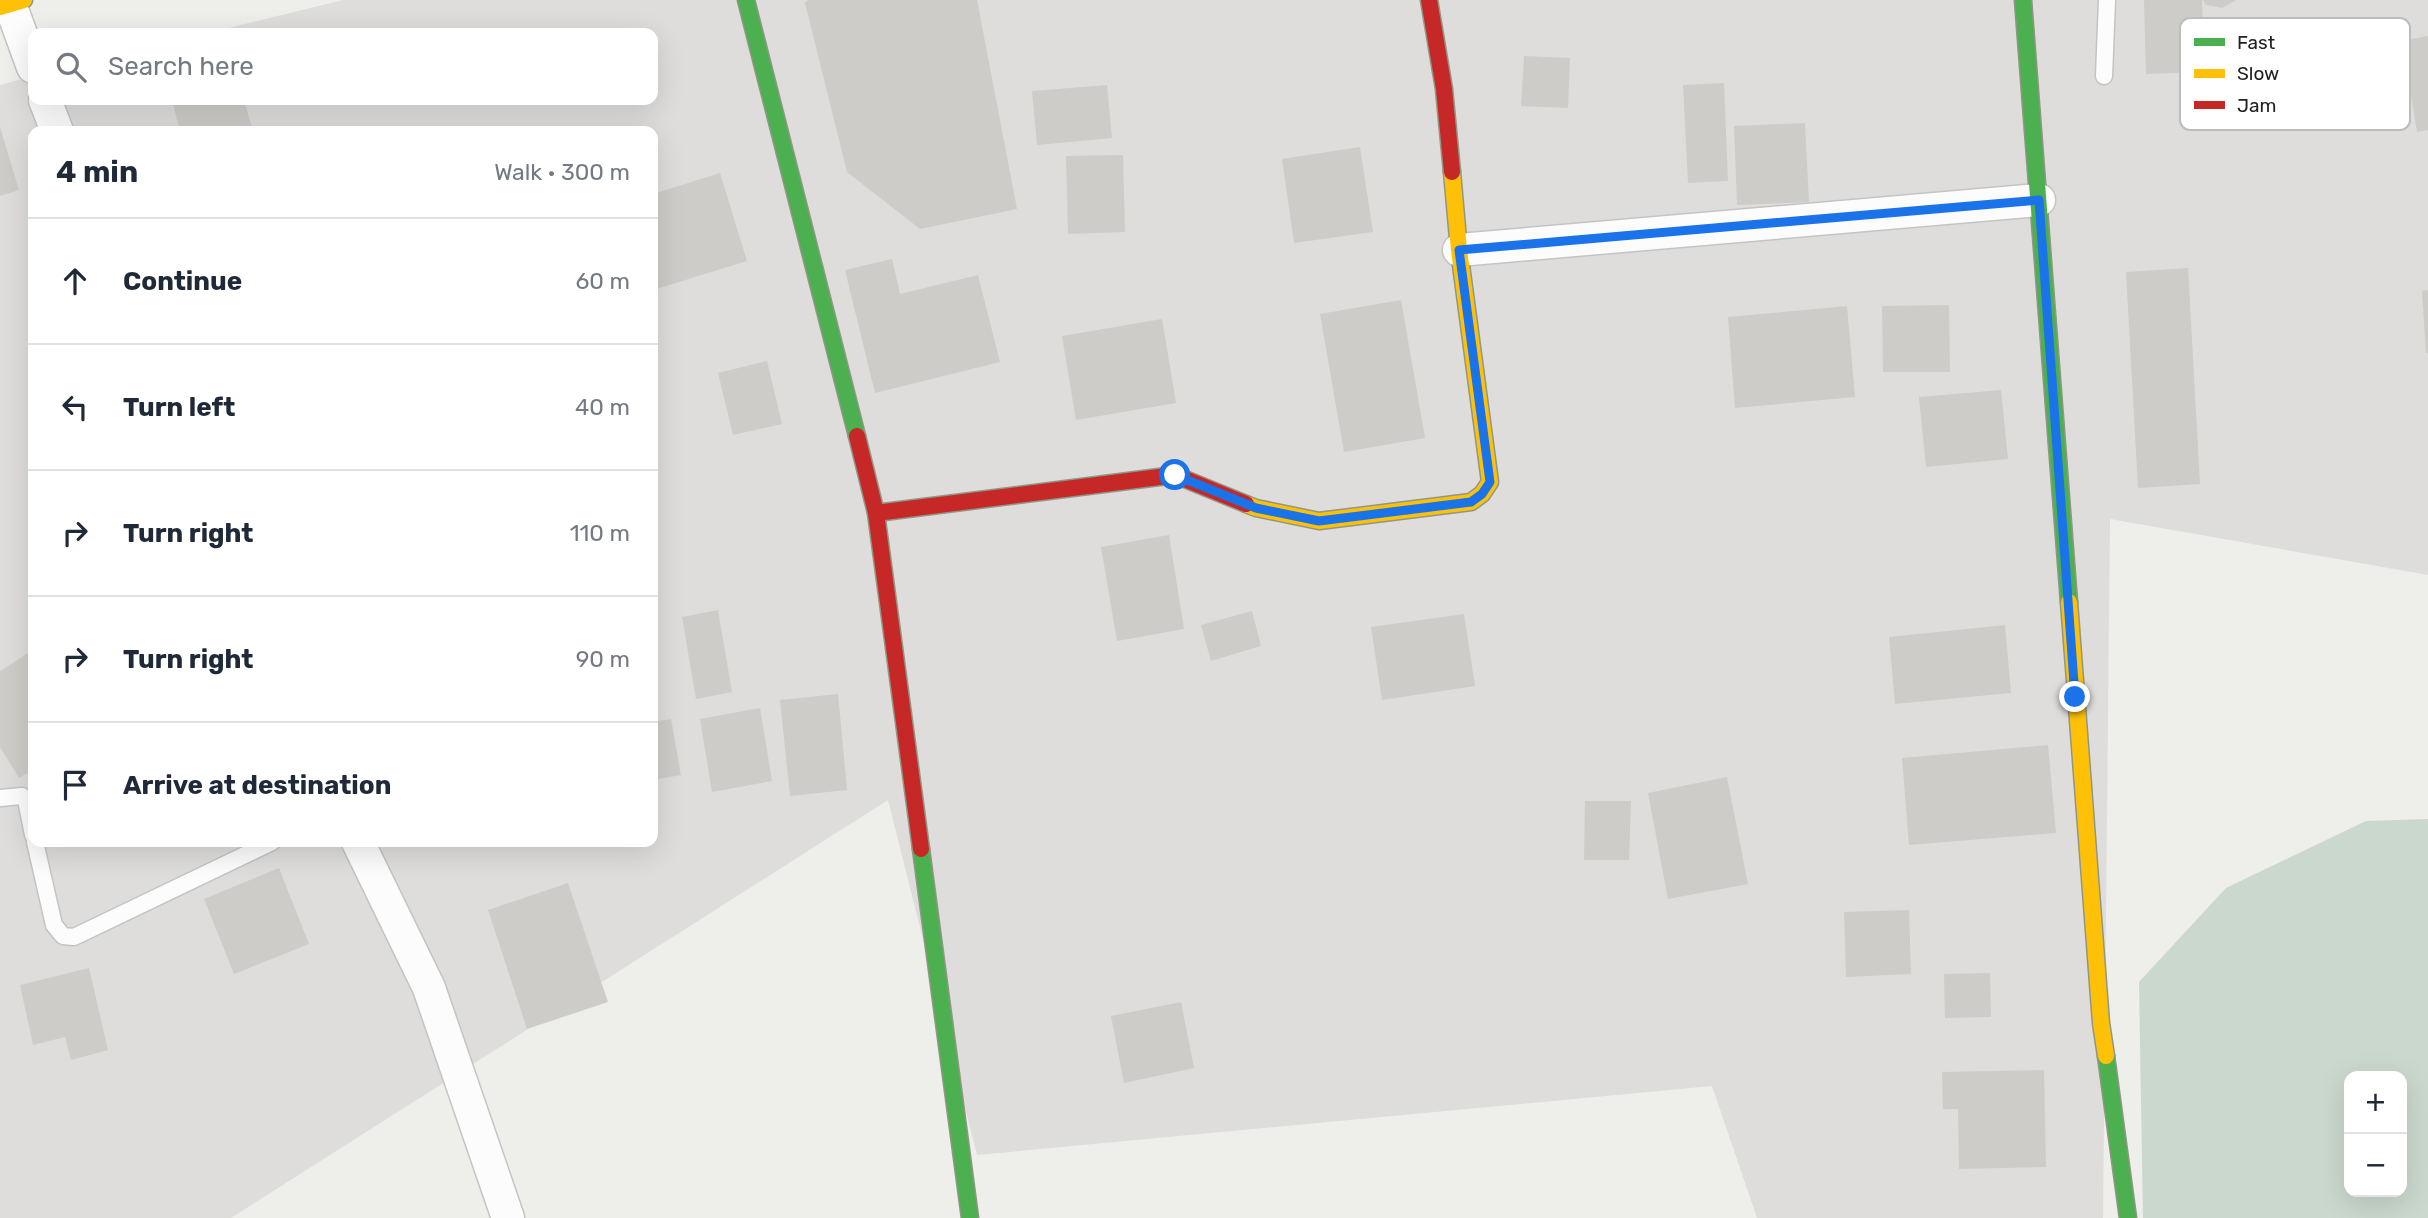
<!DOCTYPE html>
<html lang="en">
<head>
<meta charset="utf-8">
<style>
  :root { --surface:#fff; --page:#f6f6f7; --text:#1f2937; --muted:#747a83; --line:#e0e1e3 }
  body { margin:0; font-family:Rubik,sans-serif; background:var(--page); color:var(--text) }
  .controls { position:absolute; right:21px; bottom:21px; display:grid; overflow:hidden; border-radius:14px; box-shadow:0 7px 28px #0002 }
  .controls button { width:63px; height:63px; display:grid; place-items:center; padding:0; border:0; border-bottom:2px solid var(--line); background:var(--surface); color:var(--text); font:35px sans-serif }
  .stop { position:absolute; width:21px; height:21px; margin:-16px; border:5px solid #1a73e8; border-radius:50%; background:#fff }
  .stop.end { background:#1a73e8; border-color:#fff; box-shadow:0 2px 7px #0008 }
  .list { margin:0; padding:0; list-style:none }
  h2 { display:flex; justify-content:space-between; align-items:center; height:91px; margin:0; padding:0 28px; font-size:30px }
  h2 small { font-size:23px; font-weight:400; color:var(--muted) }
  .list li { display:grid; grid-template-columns:46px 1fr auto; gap:21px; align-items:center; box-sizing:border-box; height:126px; padding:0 28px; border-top:2px solid var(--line) }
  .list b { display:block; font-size:26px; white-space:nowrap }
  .list em { font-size:23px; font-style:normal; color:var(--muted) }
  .icon { flex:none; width:38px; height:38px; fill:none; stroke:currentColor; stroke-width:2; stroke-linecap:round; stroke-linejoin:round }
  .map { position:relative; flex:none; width:2428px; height:1218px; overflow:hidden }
  .search { position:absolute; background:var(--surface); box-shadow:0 7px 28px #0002; left:28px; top:28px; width:630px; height:77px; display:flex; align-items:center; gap:18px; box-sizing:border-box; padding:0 24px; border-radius:14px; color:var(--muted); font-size:26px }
  .panel { position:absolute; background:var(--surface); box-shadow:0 7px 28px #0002; left:28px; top:126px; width:630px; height:721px; border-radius:14px }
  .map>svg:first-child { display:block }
</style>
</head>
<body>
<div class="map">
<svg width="2428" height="1218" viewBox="0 0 2428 1218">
  <rect width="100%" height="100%" fill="#eeeeea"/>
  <path fill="#dedddb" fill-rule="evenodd" d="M343,0H2428V575L2110,519L2103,1218H1757L1712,1086L977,1155L888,800L231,1218H0V85L33,76V100H653V33H208ZM33,131H653V842H33Z"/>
  <path fill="#cad8ce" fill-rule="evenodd" d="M2428,819V1218H2143L2139,982L2226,888L2366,821ZM2349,1076H2402V1192H2349Z"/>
  <g fill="#cdccc9">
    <path d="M808,0H977L1017,209L920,229L847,172L805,3Z"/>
    <path d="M2144,0H2202L2204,72L2146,74Z"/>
    <path d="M2203,0H2236L2222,8L2206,5Z"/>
    <path d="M2428,36V130L2417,132L2402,41Z"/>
    <path d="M1524,56L1570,58L1568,108L1521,106Z"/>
    <path d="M1724,83L1728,181L1688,183L1683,85Z"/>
    <path d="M1107,85L1112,138L1037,145L1032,91Z"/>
    <path d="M172,100H244L253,131H180Z"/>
    <path d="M1805,123L1809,202L1737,205L1734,126Z"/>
    <path d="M0,127L19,190L0,196Z"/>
    <path d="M1360,147L1373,232L1294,243L1282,159Z"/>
    <path d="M1123,155L1125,232L1068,234L1066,156Z"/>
    <path d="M720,173L747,261L653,290V194Z"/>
    <path d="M892,259L900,294L978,275L1000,362L875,393L845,270Z"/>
    <path d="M2188,268L2200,484L2138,488L2126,272Z"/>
    <path d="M2428,290V353H2426L2422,291Z"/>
    <path d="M1401,300L1425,438L1344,452L1320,314Z"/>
    <path d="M1949,305L1950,372H1883L1882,306Z"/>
    <path d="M1847,306L1855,397L1735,408L1728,317Z"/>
    <path d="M1162,319L1176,403L1076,420L1062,336Z"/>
    <path d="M767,361L782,424L733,435L718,373Z"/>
    <path d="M2001,390L2008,459L1926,467L1919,397Z"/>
    <path d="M1169,535L1184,629L1117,641L1101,547Z"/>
    <path d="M718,610L732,692L696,699L682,617Z"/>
    <path d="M1252,611L1261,646L1211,661L1201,625Z"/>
    <path d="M1464,614L1475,686L1382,700L1371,627Z"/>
    <path d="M2005,625L2011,693L1895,704L1889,637Z"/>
    <path d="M33,650V770L19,778L0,747V671Z"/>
    <path d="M838,694L847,790L790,796L780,700Z"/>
    <path d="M760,708L772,781L712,792L700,719Z"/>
    <path d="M671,719L681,775L653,780V722Z"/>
    <path d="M2048,745L2056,833L1909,845L1902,758Z"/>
    <path d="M1727,777L1748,884L1668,899L1648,793Z"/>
    <path d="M1585,801H1631L1629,860H1584Z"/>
    <path d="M279,868L309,944L234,974L204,899Z"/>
    <path d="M568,883L608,1002L527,1029L488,910Z"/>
    <path d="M1909,910L1911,974L1846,977L1844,912Z"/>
    <path d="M89,968L108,1050L71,1060L65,1037L33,1045L20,985Z"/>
    <path d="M1990,973L1991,1017L1945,1018L1944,974Z"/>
    <path d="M1181,1002L1194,1068L1124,1083L1111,1016Z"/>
    <path d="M2044,1070L2046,1167L1959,1169L1958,1109H1943L1942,1072Z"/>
  </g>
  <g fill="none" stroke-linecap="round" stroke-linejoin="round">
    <g stroke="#c4c4c2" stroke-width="19">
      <g id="lane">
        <path d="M2104,76L2107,0"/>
        <path d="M0,798L22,796L26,800L33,835"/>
        <path d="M35,842L54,925L63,936L74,937L272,842"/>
      </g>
    </g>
    <g stroke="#c4c4c2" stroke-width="35">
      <g id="street">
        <path d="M10,4L33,67"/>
        <path d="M45,100L57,131"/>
        <path d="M1459,250L2039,200"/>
        <path d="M358,842L429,988L508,1218"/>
      </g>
    </g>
    <g stroke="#909784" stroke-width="19">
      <g id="fast">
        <path d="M746,0L857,436"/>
        <path d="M2023,0L2069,602"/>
        <path d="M921,849L970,1218"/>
        <path d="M2106,1056L2128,1218"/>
      </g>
    </g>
    <g stroke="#909784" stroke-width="19">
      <g id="slow">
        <path d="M0,7L24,0"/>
        <path d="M1246,504L1256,508L1319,521L1471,502L1482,494L1490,482L1459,250L1452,172"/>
        <path d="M2069,602L2101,1023L2106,1056"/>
      </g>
    </g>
    <g stroke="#909784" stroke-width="19">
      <g id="jam">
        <path d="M1429,0L1444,89L1452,172"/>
        <path d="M857,436L876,513L921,849"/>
        <path d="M876,513L1175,475L1246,504"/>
      </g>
    </g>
    <use href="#lane" stroke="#fcfcfc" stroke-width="16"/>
    <use href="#street" stroke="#fcfcfc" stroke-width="32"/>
    <use href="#fast" stroke="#4caf50" stroke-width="16"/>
    <use href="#slow" stroke="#ffc107" stroke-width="16"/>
    <use href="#jam" stroke="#c62828" stroke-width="16"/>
  </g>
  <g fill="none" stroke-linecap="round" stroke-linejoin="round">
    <path stroke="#1a73e8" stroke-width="9" d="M1175,475L1256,508L1319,521L1471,502L1482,494L1490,482L1459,250L2039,200L2075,697"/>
  </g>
  <rect x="2180" y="18" width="230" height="112" rx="10" fill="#fff" stroke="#bcbcbc" stroke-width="2"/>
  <rect x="2194" y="38" width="31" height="8" fill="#4caf50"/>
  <rect x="2194" y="69" width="31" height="9" fill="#ffc107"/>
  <rect x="2194" y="101" width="31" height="8" fill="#c62828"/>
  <g font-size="19" fill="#212121">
    <text x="2237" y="49">Fast</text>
    <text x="2237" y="80">Slow</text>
    <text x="2237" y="112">Jam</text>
  </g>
</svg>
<div class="controls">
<button>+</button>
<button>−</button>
</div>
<div class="stop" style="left:1175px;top:475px"></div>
<div class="stop end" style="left:2075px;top:697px"></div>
<div class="search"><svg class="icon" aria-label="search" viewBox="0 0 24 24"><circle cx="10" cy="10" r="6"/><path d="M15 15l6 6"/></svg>Search here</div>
<section class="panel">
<h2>4 min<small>Walk · 300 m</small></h2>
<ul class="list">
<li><svg class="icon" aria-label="ahead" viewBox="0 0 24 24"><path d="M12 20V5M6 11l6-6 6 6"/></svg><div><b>Continue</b></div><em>60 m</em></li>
<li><svg class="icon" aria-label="left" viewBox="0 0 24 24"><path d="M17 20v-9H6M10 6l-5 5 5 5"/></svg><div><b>Turn left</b></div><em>40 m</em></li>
<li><svg class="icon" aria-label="right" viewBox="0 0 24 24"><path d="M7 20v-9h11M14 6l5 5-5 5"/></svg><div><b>Turn right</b></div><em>110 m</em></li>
<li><svg class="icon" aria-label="right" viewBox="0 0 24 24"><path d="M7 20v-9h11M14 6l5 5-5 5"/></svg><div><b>Turn right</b></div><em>90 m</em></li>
<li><svg class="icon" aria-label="arrive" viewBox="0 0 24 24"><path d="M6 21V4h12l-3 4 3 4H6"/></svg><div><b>Arrive at destination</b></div></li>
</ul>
</section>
</div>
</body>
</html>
